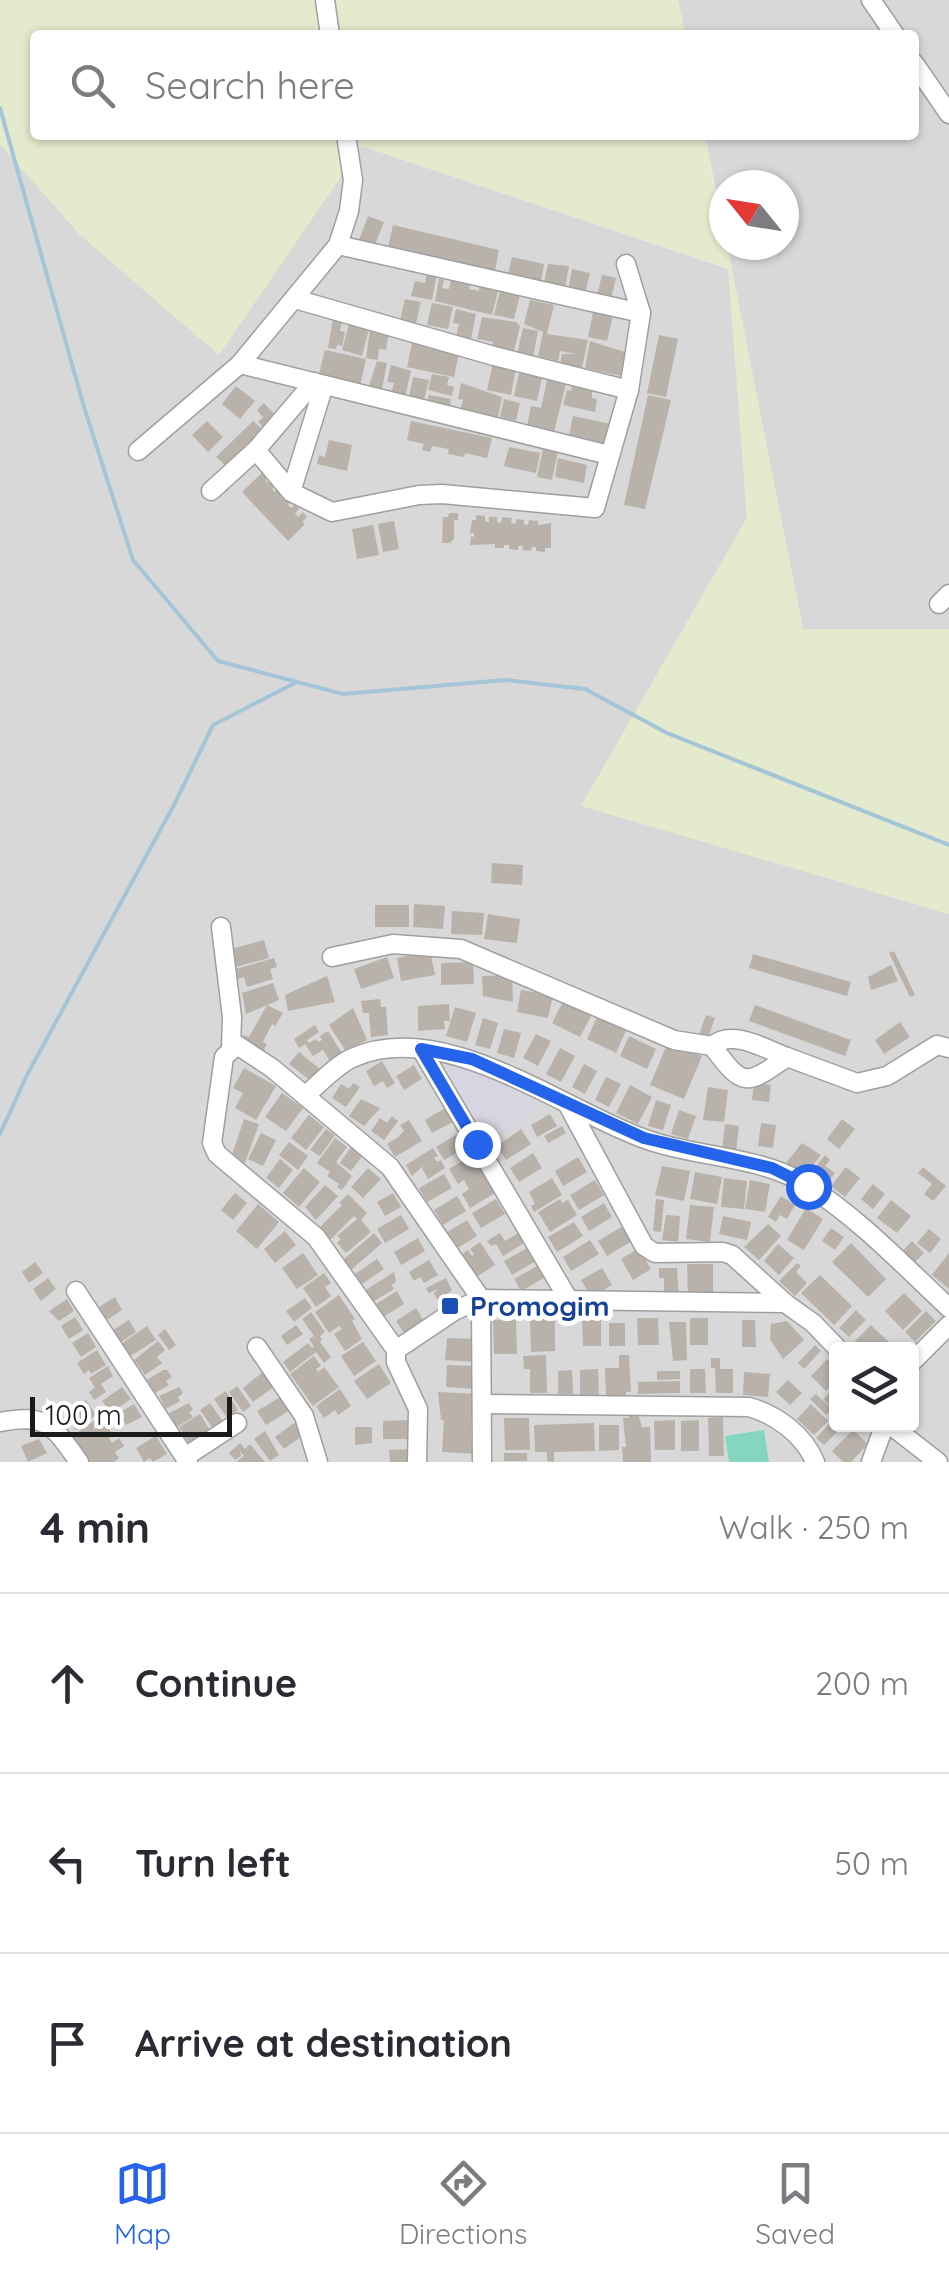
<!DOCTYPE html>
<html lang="en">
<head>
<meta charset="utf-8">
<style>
  :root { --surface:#fff; --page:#f2f2f3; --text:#2b2b33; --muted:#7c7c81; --line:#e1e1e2; --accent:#2563eb }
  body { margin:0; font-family:Quicksand,sans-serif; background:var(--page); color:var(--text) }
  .controls { position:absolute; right:30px; bottom:30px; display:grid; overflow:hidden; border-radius:10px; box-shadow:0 2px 8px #0004 }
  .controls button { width:90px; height:90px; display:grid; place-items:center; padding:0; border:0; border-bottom:2px solid var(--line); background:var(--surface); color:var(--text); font:50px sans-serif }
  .compass { position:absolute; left:709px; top:170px; width:90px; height:90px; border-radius:50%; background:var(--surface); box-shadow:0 2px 8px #0004; rotate:300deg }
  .scale { position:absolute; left:30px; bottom:25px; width:202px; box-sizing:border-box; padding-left:10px; border:5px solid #1b1b1b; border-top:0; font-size:28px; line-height:35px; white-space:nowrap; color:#1b1b1b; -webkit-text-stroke:8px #fff; paint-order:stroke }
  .stop { position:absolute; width:30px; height:30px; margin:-22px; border:8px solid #2563eb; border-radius:50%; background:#fff }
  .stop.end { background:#2563eb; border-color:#fff; box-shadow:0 2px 10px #0008 }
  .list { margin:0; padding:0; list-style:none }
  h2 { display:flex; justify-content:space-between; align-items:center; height:130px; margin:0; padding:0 40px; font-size:42px }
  h2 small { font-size:32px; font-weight:400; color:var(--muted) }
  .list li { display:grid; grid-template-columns:65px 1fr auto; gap:30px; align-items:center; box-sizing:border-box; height:180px; padding:0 40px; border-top:2px solid var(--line) }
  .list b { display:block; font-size:38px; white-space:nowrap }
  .list em { font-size:32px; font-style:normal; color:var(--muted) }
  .icon { flex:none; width:55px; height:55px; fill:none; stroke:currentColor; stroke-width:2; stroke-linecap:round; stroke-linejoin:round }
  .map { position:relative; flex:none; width:949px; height:1462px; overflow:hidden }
  .search { position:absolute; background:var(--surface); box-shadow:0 2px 8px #0004; left:30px; right:30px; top:30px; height:110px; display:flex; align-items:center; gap:25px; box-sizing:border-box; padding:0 35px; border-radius:10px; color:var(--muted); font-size:38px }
  .sheet { height:670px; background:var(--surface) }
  nav { display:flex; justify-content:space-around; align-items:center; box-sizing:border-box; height:140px; border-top:2px solid var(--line); background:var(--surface); font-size:28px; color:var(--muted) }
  nav a { display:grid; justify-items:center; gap:5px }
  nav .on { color:var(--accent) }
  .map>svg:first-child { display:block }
</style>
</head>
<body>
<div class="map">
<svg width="949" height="1462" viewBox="0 0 949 1462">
  <rect width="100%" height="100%" fill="#eceae1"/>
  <g fill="#d9d8d8" fill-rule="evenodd">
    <path d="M678,0H949V629H803L727,245H784V185H724V231L705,135H914V35H685Z"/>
    <path d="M0,144L81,236L362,146L729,269L747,518L582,805L949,914V1462H0ZM836,1350H912V1424H836Z"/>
  </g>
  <path fill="#e4eacd" d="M0,0H678L685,35H35V135H705L724,245H727L803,629H949V914L581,806L747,518L728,269L362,146L219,355L81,236L0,144Z"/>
  <path fill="#84d6c1" d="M764,1430L769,1462H729L725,1436Z"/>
  <path fill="#d7d5e1" d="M439,1058L553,1098L490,1141Z"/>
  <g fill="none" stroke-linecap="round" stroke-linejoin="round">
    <g stroke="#a4c5d7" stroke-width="4">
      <path d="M0,108L84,407L133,560L218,661L343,694L505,680L585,689L667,733L949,845"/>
      <path d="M0,1134L27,1075L175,803L213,725L297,682"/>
    </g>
  </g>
  <g fill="#b8b2ab">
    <path d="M368,216L384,222L375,245L359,240Z"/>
    <path d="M393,225L499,250L495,270L388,247Z"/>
    <path d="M512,257L544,264L541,282L508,275Z"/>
    <path d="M548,264L569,266L564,293L543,288Z"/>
    <path d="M572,269L590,273L585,295L568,291Z"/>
    <path d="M427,272L437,274L432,300L411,296L415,281L425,283Z"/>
    <path d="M602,275L616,278L610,302L596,299Z"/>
    <path d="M439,279L444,280L442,288L449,289L451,280L470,284L469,289L479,291L480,283L499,287L492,315L435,301Z"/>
    <path d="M500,291L520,295L514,319L494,315Z"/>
    <path d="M405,299L421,302L416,323L400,320Z"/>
    <path d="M530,300L554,305L547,334L588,340L582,368L560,364L562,354H575L560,351L558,361L538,356L543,332L524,324Z"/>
    <path d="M432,303L453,307L448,329L427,325Z"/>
    <path d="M456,309L476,314L471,339L456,336L459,324L453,323Z"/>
    <path d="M593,312L613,316L607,341L588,337Z"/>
    <path d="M482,317L516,322L520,326L514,351L492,347L493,342L477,339Z"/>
    <path d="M333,319L342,320L340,331L345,332L342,346L337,345L336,349L328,348Z"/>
    <path d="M349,324L369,329L362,356L342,350Z"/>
    <path d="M523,328L538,331L533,357L517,354Z"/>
    <path d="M370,330L389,332L386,350L379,349L378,360L366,358Z"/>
    <path d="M659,335L678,339L666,397L647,393Z"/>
    <path d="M590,341L631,354L626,377L585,368Z"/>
    <path d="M412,343L459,353L454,377L407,367Z"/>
    <path d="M325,350L366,359L360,386L319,374Z"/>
    <path d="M377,361L387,363L382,389L369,386Z"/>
    <path d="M493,363L516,368L511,395L487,390Z"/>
    <path d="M391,365L411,371L405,397L391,394L394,383L387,382Z"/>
    <path d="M519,373L542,378L537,401L514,396Z"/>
    <path d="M432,374L449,377L447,385L454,387L452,396L428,390Z"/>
    <path d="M548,376L567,380L554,432L527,426L531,406L541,408Z"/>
    <path d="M413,377L429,380L424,400L409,397Z"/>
    <path d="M461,383L502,397L497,422L460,411L463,400L458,399Z"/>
    <path d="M236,386L255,401L240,419L222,404Z"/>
    <path d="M572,386L592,388V398L597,399L595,412L563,405L567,390L571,391Z"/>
    <path d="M429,395L451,399L449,411L426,406Z"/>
    <path d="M648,395L671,400L645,509L624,505Z"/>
    <path d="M504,399L520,403L516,421L500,417Z"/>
    <path d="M264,403L280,420L268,432L258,422L263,417L257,410Z"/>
    <path d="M573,416L611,424L606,448L568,440Z"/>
    <path d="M207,421L223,437L208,452L192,435Z"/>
    <path d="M253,421L267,433L228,468L216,457Z"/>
    <path d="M411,421L492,438L487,458L465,453L464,457L448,454L449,449L432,446L430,452L422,450L424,444L407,440Z"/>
    <path d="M329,440L352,445L347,471L317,464L319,455L325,457Z"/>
    <path d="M509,447L540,453L536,473L504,466Z"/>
    <path d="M543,449L558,452L552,480L537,477Z"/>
    <path d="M558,458L587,465L584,483L555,477Z"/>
    <path d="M266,469L271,474L265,480L269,483L274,478L278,482L272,489L275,492L279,487L284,492L280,496L283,500L288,495L293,500L288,505L291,508L295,504L299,509L295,513L298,517L303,512L307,517L302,522L305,524L288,541L242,492Z"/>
    <path d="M449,513H458V520H454V539L450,543H442L443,517H448Z"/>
    <path d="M476,515L485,516V521L489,522V517H497V522L501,523L502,517L512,518L511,523L516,524V519L524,520V524L528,525L529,520L538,521V525L551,523V548H545V552L536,551V547H532L531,551L522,550L523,546H518V550L509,549V545H504V548H495V544L470,545L471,536L474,537V533H470L472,520H476Z"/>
    <path d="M394,521L399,549L383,552L378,524Z"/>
    <path d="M373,525L379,555L357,559L352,529Z"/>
    <path d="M492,863L523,865L522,885L491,883Z"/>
    <path d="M414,904L445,906L443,929L413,927Z"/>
    <rect x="375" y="905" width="34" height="22"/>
    <path d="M452,911L484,913L482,935L451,934Z"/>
    <path d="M488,914L520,919L517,943L484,939Z"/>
    <path d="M264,940L269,958L236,967L231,949Z"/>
    <path d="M430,951L435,975L401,981L397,958Z"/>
    <path d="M894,951L915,995L910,997L889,953Z"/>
    <path d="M753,954L851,982L847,996L749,968Z"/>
    <path d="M387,957L394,978L361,989L354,969Z"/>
    <path d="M274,958L277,967L270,969L273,979L247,987L244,977L236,980L233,970Z"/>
    <path d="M473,962L474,984L441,985V963Z"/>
    <path d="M891,965L898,981L871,990L868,977Z"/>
    <path d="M512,975L513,1002L483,996L482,976Z"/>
    <path d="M327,976L335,1002L288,1011L285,995Z"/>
    <path d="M273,983L279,1000L246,1014L242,993Z"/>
    <path d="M521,990L553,995L548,1018L517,1012Z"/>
    <path d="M380,999L381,1007H386L388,1035L371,1037L369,1013H363L361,1001Z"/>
    <path d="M563,1002L591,1016L580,1037L552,1023Z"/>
    <path d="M449,1004L450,1021H444L445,1029L418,1031V1006Z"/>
    <path d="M267,1005L283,1013L275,1026L272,1024L263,1042L267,1044L262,1054L240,1044L244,1035L249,1037Z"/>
    <path d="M755,1005L851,1040L845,1056L749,1021Z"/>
    <path d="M455,1007L476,1013L467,1042L446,1036Z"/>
    <path d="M353,1008L367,1040L345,1050L329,1025Z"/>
    <path d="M706,1015L715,1018L707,1041L698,1038Z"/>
    <path d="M597,1017L626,1031L616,1053L587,1039Z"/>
    <path d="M483,1018L498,1023L490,1049L475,1045Z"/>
    <path d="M900,1022L910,1037L884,1054L875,1040Z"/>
    <path d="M315,1025L319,1032L307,1040L309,1043L316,1039L318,1042L322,1040L320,1036L328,1031L342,1053L330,1061L323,1050L313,1056L305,1044L299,1048L294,1039Z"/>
    <path d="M504,1029L521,1033L514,1058L497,1053Z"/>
    <path d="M536,1034L551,1041L538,1066L523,1058Z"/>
    <path d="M629,1036L656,1049L647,1069L620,1056Z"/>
    <path d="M668,1042L702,1056L684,1099L650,1085Z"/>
    <path d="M560,1048L575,1056L561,1082L546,1074Z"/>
    <path d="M299,1052L321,1070L312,1082L289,1064Z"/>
    <path d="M382,1061L395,1083L387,1088L383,1081L374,1086L366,1071Z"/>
    <path d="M584,1064L597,1071L585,1094L572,1087Z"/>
    <path d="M414,1065L422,1079L404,1090L396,1076Z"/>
    <path d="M244,1068L276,1086L256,1120L235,1108L243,1093L233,1088Z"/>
    <path d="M606,1077L621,1084L609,1107L595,1100Z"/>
    <path d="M353,1083L360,1087L346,1107L332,1098L341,1084L349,1089Z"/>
    <path d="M754,1083L771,1085L769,1102L752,1100Z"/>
    <path d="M630,1085L652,1097L638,1124L616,1113Z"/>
    <path d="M708,1087L728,1090L724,1122L703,1120Z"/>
    <path d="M282,1093L303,1108L286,1131L265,1117Z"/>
    <path d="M361,1099L380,1108L364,1126L349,1116Z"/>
    <path d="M656,1100L671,1105L663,1130L648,1126Z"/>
    <path d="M445,1108L453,1122L432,1133L425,1120Z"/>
    <path d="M679,1110L696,1116L688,1139L671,1134Z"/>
    <path d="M550,1114L557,1126L537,1137L531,1125Z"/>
    <path d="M309,1115L324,1127L306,1150L291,1138Z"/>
    <path d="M392,1116L398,1121L384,1140L371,1131L380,1118L387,1123Z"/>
    <path d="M244,1119L259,1124L245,1163L232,1155Z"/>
    <path d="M842,1119L855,1129L839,1149L827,1139Z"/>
    <path d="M409,1120L422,1141L395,1157L387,1144L398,1137L404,1131L400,1125Z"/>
    <path d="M761,1123L776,1125L773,1148L758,1146Z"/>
    <path d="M725,1124L739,1126L736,1153L722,1151Z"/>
    <path d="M562,1126L566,1133L548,1143L544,1136Z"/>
    <path d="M326,1129L335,1135L320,1156L310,1150Z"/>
    <path d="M521,1129L531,1144L506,1160L497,1146Z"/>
    <path d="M261,1133L276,1140L263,1166L248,1159Z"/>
    <path d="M459,1133L467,1147L444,1160L436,1147Z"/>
    <path d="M335,1138L347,1147L336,1162L352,1176L342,1190L337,1187L339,1184L327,1176L330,1172L317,1163Z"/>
    <path d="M289,1142L308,1156L298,1170L279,1155Z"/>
    <path d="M802,1143L821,1155L804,1177L786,1163Z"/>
    <path d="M351,1147L363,1155L351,1171L340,1163Z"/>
    <path d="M433,1148L438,1156L434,1158L437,1162L441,1160L445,1168L428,1179L422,1168L427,1162L412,1176L406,1165Z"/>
    <path d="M533,1153L542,1168L519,1182L510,1168Z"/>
    <path d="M472,1155L495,1193L470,1208L462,1194L469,1189L464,1180L458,1184L449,1169Z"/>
    <path d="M825,1155L830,1160L825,1166L835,1173L825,1186L817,1181L822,1174L820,1172L814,1180L809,1175Z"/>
    <path d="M578,1157L587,1172L563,1186L555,1171Z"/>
    <path d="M280,1159L293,1170L279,1188L266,1178Z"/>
    <path d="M662,1166L690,1171L684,1201L655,1195Z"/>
    <path d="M846,1167L860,1178L845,1197L831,1186Z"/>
    <path d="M923,1167L946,1186L933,1201L924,1194L932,1184L918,1173Z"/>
    <path d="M304,1168L320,1182L299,1207L283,1193Z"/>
    <path d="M368,1168L381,1179L363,1198L351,1187Z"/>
    <path d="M695,1172L722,1177L717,1204L690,1199Z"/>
    <path d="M444,1174L452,1188L427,1202L419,1188Z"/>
    <path d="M552,1178L562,1195L534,1212L531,1206L535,1204L529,1192Z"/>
    <path d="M724,1178L747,1181L744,1209L721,1207Z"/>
    <path d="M595,1180L604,1195L579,1210L570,1195Z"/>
    <path d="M750,1180L770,1184L765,1212L745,1209Z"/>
    <path d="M873,1184L885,1194L873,1209L861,1199Z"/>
    <path d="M325,1185L338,1196L316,1220L305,1207Z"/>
    <path d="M235,1193L247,1203L233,1220L221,1210Z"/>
    <path d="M393,1193L401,1207L385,1216L377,1202Z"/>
    <path d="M348,1194L367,1213L361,1220L371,1232L346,1253L337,1243L341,1239L337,1236L357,1219L354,1216L330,1240L319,1228L342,1205L339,1203Z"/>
    <path d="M457,1196L466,1211L443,1225L434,1210Z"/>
    <path d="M781,1196L795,1205L787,1219L780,1215L776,1222L768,1217Z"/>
    <path d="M496,1199L505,1214L481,1228L472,1213Z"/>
    <path d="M560,1199L562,1203L568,1200L577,1215L550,1232L538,1212Z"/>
    <path d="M656,1199L664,1200L661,1232L653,1231Z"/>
    <path d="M891,1200L911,1216L897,1233L877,1218Z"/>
    <path d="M604,1203L612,1217L589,1231L581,1217Z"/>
    <path d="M258,1204L279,1222L257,1249L236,1231Z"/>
    <path d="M690,1205L714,1207L710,1242L686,1239Z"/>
    <path d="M806,1208L823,1219L804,1250L787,1240Z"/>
    <path d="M401,1215L409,1229L385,1243L377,1229Z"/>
    <path d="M666,1215L680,1216L678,1242L662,1240Z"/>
    <path d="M723,1216L751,1222L747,1240L719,1234Z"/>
    <path d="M467,1220L477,1236L456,1249L446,1233Z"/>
    <path d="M574,1222L583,1236L557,1252L548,1237Z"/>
    <path d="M768,1224L781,1236L759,1260L744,1247Z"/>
    <path d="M623,1226L632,1241L607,1256L598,1241Z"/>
    <path d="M831,1228L844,1237L835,1250L822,1241Z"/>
    <path d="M929,1229L941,1239L930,1253L917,1243Z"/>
    <path d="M285,1231L296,1245L275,1263L264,1249Z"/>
    <path d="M374,1233L382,1243L351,1270L343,1260Z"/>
    <path d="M500,1233L505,1241L518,1233L524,1243L503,1256L496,1244L491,1246L487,1241Z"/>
    <path d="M418,1238L425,1251L401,1265L394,1252Z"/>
    <path d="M590,1240L599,1254L571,1271L563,1257Z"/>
    <path d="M912,1241L924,1253L909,1268L897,1257Z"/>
    <path d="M480,1242L495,1265L475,1278L460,1256L468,1250L472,1256L474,1254L470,1249Z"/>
    <path d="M851,1243L886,1279L868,1297L832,1262Z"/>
    <path d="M778,1244L794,1258L779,1275L764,1261Z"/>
    <path d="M527,1248L536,1261L512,1275L504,1261Z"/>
    <path d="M639,1248L651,1269L633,1280L621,1259Z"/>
    <path d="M303,1253L318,1275L297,1289L282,1268Z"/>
    <path d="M949,1253V1289L932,1275Z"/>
    <path d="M377,1259L384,1269L362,1284L355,1274Z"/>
    <path d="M429,1260L438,1275L424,1283L420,1277L414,1281L409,1272Z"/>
    <path d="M35,1262L43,1273L29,1283L22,1272Z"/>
    <path d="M797,1263L801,1266L796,1272L807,1283L795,1296L779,1281Z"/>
    <path d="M687,1264H713V1298H688Z"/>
    <path d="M537,1266L544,1278L521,1291L514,1279Z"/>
    <path d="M602,1268L612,1285L591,1297L581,1280Z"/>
    <path d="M659,1268H677L679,1298H664V1278H659Z"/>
    <path d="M394,1272L396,1282L391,1285L394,1289L371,1303L364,1291Z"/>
    <path d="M324,1273L331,1283L325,1287L331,1296L316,1307L303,1288Z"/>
    <path d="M820,1275L852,1306L834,1325L801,1293Z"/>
    <path d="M48,1278L56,1289L41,1301L33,1289Z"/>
    <path d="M446,1278L452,1290L438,1301L434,1293L438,1289L429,1293L426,1288Z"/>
    <path d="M397,1291L404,1304L383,1317L376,1304Z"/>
    <path d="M904,1293L922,1311L903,1330L885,1311Z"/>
    <path d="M339,1295L355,1319L352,1321L362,1339L345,1351L334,1334L342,1329L339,1326L329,1333L315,1312Z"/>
    <path d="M115,1297L122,1310L107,1320L99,1307Z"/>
    <path d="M305,1298L312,1308L294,1322L286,1311Z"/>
    <path d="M67,1299L74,1311L59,1321L49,1311Z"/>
    <path d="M416,1308L425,1323L406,1336L396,1321Z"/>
    <path d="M856,1310L866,1320L849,1337L839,1328Z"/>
    <path d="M926,1311L936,1321L915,1342L905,1332Z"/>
    <path d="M311,1312L325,1332L320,1336L322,1340L320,1342L331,1357L324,1363L316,1352L290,1372L283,1362L308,1343L312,1348L314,1347L309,1339L314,1336L302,1319Z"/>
    <path d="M75,1317L83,1330L69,1339L61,1326Z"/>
    <path d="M637,1318H658L659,1345H638Z"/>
    <rect x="690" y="1318" width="18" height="27"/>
    <path d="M516,1319L517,1354H494L493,1320Z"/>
    <path d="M530,1319H555V1351L531,1352Z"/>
    <path d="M129,1320L136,1332L121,1342L113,1330Z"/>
    <path d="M582,1320H601V1346H583Z"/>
    <path d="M742,1320H755L756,1347H742Z"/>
    <path d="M787,1321L804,1340L783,1359L770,1339L771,1324Z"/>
    <path d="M669,1322H686L687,1360L673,1361Z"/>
    <rect x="609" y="1323" width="16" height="23"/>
    <path d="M296,1325L303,1334L287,1345L281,1336Z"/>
    <path d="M871,1325L897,1350H863L855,1341Z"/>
    <path d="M147,1326L156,1340L129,1357L121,1344Z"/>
    <path d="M165,1329L176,1345L169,1350L158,1335Z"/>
    <path d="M88,1333L96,1347L81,1357L72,1343Z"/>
    <path d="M447,1338L478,1339L477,1362L445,1360Z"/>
    <path d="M158,1341L165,1350L157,1357L162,1363L145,1375L134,1360Z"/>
    <path d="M363,1342L376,1361L354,1376L341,1356Z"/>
    <path d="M815,1345L821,1351L804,1369L798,1363Z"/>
    <path d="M97,1350L106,1365L91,1374L89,1370L84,1374L77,1363Z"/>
    <path d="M546,1355L547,1393H530V1369H524L523,1356Z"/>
    <path d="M619,1355H629L631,1392H626V1396H606L605,1368H619Z"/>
    <path d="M314,1356L321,1366L316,1369L318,1372L324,1367L339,1387L313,1406L290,1374Z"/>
    <path d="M711,1358H720V1369H733V1393H716L715,1368H711Z"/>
    <path d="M827,1359L836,1368V1380L826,1391L811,1376Z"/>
    <path d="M379,1364L391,1383L367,1399L354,1381Z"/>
    <path d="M447,1365L477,1366L476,1389L446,1387Z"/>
    <path d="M108,1366L113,1376L101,1384L106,1392L94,1400L89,1392L95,1388L89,1378Z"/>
    <path d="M598,1369L599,1395H580V1370Z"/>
    <path d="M690,1369H705L706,1393H690Z"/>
    <path d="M163,1370H167L172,1377L166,1381L169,1385L155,1393L147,1380Z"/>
    <path d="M572,1370L573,1394H558V1371Z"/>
    <path d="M264,1371L275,1386L253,1402L243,1388Z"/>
    <path d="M657,1371H680V1379L657,1380Z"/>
    <path d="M744,1372L770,1374L768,1397L743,1395Z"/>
    <path d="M788,1380L802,1393L790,1405L776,1392Z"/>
    <path d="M680,1381V1393L638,1394V1382Z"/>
    <path d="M237,1386L251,1406L243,1412L229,1392Z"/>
    <path d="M122,1387L131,1399L116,1409L113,1405L108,1409L102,1401Z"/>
    <path d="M179,1387L183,1393L178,1397L180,1401L166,1409L159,1396Z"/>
    <path d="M340,1389L351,1406L338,1415L335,1410L324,1418L316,1406Z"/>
    <path d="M833,1389L836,1393V1412L823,1399Z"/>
    <path d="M226,1391L238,1410L227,1418L214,1399Z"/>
    <path d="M438,1392L478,1394L477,1421H471V1439H478L477,1454L442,1452L444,1420H441Z"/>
    <path d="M816,1394L832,1409L826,1415L810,1399Z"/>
    <path d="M282,1396L290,1410L266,1425L257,1411Z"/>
    <path d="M86,1400L96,1415L76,1430L65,1415Z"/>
    <path d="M189,1403L193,1410L189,1412L193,1417L177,1427L169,1413Z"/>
    <path d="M210,1403L224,1423L214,1430L200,1410Z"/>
    <path d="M134,1404L142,1417L126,1425L119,1413Z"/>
    <path d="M811,1404L828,1421L814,1435L797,1419Z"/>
    <path d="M629,1410L638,1414L642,1427H650L651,1462H623L622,1447H626L623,1418H629Z"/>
    <path d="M200,1414L213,1435L192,1448L179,1427Z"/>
    <path d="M101,1416L113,1435L109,1438L112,1443L119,1438L124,1446L115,1452L119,1458L114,1462H90L88,1459L83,1462L68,1439Z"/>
    <path d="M723,1417L724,1456H709L708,1418Z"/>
    <path d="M504,1418H529L530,1450H505Z"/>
    <path d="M411,1420L412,1439H383V1421Z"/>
    <path d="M675,1420V1450H655L654,1421Z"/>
    <path d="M699,1420V1451H681V1421Z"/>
    <path d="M833,1420L841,1428L824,1445L816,1438Z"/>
    <path d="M297,1421L306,1433L284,1449L275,1437Z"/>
    <path d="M594,1423L595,1451L554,1452V1462L547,1461V1452H535L534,1425Z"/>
    <path d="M599,1425H619V1450L599,1451Z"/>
    <path d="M355,1427H372V1443L355,1445Z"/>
    <path d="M853,1430L868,1444L851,1462H843L832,1451Z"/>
    <path d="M265,1431L279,1455L270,1461L254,1439Z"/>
    <path d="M156,1436L167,1454L153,1462L150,1458L144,1462L136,1448Z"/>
    <path d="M39,1439L47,1453L28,1462L21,1446Z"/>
    <path d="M240,1443L245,1449L250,1444L265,1462H236L244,1456L240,1451L241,1456L235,1460L229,1453Z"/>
    <path d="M411,1449L412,1462H390L389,1450Z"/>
    <rect x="504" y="1453" width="23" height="8"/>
  </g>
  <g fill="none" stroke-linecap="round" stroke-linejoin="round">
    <g stroke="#9f9f9f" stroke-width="21">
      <g id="minor">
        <path d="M325,0L330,35"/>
        <path d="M871,0L895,35"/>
        <path d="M914,63L949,114"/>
        <path d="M338,245L641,313"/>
        <path d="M295,299L494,356L629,390"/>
        <path d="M240,364L609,455"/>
        <path d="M256,450L291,492L332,512L419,495L442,494L595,508L629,390L641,313L626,264"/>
        <path d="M138,451L240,364L338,245L349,211L353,180L346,135"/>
        <path d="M211,491L256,450L314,382"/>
        <path d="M291,492L324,385"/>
        <path d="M939,604L949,594"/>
        <path d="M221,927L232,1017L231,1048"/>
        <path d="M332,957L393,944L461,949L674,1040L712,1046C743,1087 745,1087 787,1057L857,1083L887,1076L937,1045L949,1048"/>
        <path d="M712,1046C732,1028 765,1049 787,1057"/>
        <path d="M421,1049L570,1302"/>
        <path d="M305,1096C320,1083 335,1066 352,1058C443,1017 561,1109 645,1139C697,1158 757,1155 805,1184C859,1218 903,1265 949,1308"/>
        <path d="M568,1105L644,1246L655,1253L723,1252L732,1255L785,1303"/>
        <path d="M76,1291L188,1462"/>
        <path d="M257,1347L304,1416L318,1462"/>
        <path d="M396,1350L454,1311L481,1299L785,1303L813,1323L839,1350"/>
        <path d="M912,1362L949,1325"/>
        <path d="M482,1404L749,1407C777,1415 804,1435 815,1462"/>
        <path d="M0,1422C46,1413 53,1425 79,1462"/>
        <path d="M889,1424L938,1462"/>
        <path d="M185,1457L237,1423"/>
        <path d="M417,1462L418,1409L396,1362V1350L316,1237L217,1154L212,1143L224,1057L237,1045L272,1068L390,1167L481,1299L482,1462"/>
        <path d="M871,1462L885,1424"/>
      </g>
    </g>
    <use href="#minor" stroke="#fff" stroke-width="18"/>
  </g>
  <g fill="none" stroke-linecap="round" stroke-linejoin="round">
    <path stroke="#2563eb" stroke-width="12" d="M477,1144L421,1049L472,1059L644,1138L772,1168L808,1186"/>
  </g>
  <rect fill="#1a4fb4" stroke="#fff" stroke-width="4" x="440" y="1296" width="20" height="20" rx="5"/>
  <g text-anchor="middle" stroke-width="10" stroke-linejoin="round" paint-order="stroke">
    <g font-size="28" font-weight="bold" fill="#164399" stroke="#fff" text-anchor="start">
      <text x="470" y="1316">Promogim</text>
    </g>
  </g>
</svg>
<div class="controls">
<button><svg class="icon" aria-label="layers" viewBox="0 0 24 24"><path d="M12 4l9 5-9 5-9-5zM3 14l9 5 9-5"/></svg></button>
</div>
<svg class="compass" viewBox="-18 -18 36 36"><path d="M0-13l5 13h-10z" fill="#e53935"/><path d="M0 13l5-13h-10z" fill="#7c7c81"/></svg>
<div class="scale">100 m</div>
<div class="stop" style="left:808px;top:1186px"></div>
<div class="stop end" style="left:477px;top:1144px"></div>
<div class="search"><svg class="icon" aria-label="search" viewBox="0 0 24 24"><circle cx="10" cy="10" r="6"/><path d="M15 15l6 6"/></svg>Search here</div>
</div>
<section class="sheet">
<h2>4 min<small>Walk · 250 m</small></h2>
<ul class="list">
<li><svg class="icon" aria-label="ahead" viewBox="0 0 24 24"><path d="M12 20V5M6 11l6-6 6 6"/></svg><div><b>Continue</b></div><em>200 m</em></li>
<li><svg class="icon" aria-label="left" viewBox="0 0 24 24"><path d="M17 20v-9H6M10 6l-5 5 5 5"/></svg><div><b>Turn left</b></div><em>50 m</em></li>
<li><svg class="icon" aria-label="arrive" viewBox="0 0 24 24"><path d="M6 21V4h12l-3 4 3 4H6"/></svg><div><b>Arrive at destination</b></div></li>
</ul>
</section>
<nav>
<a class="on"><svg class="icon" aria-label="map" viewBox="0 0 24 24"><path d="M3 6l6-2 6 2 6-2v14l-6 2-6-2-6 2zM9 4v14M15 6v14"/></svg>Map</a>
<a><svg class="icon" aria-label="directions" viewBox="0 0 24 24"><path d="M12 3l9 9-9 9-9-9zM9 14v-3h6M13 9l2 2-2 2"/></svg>Directions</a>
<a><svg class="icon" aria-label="saved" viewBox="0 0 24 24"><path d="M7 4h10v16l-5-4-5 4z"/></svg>Saved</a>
</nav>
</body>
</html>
